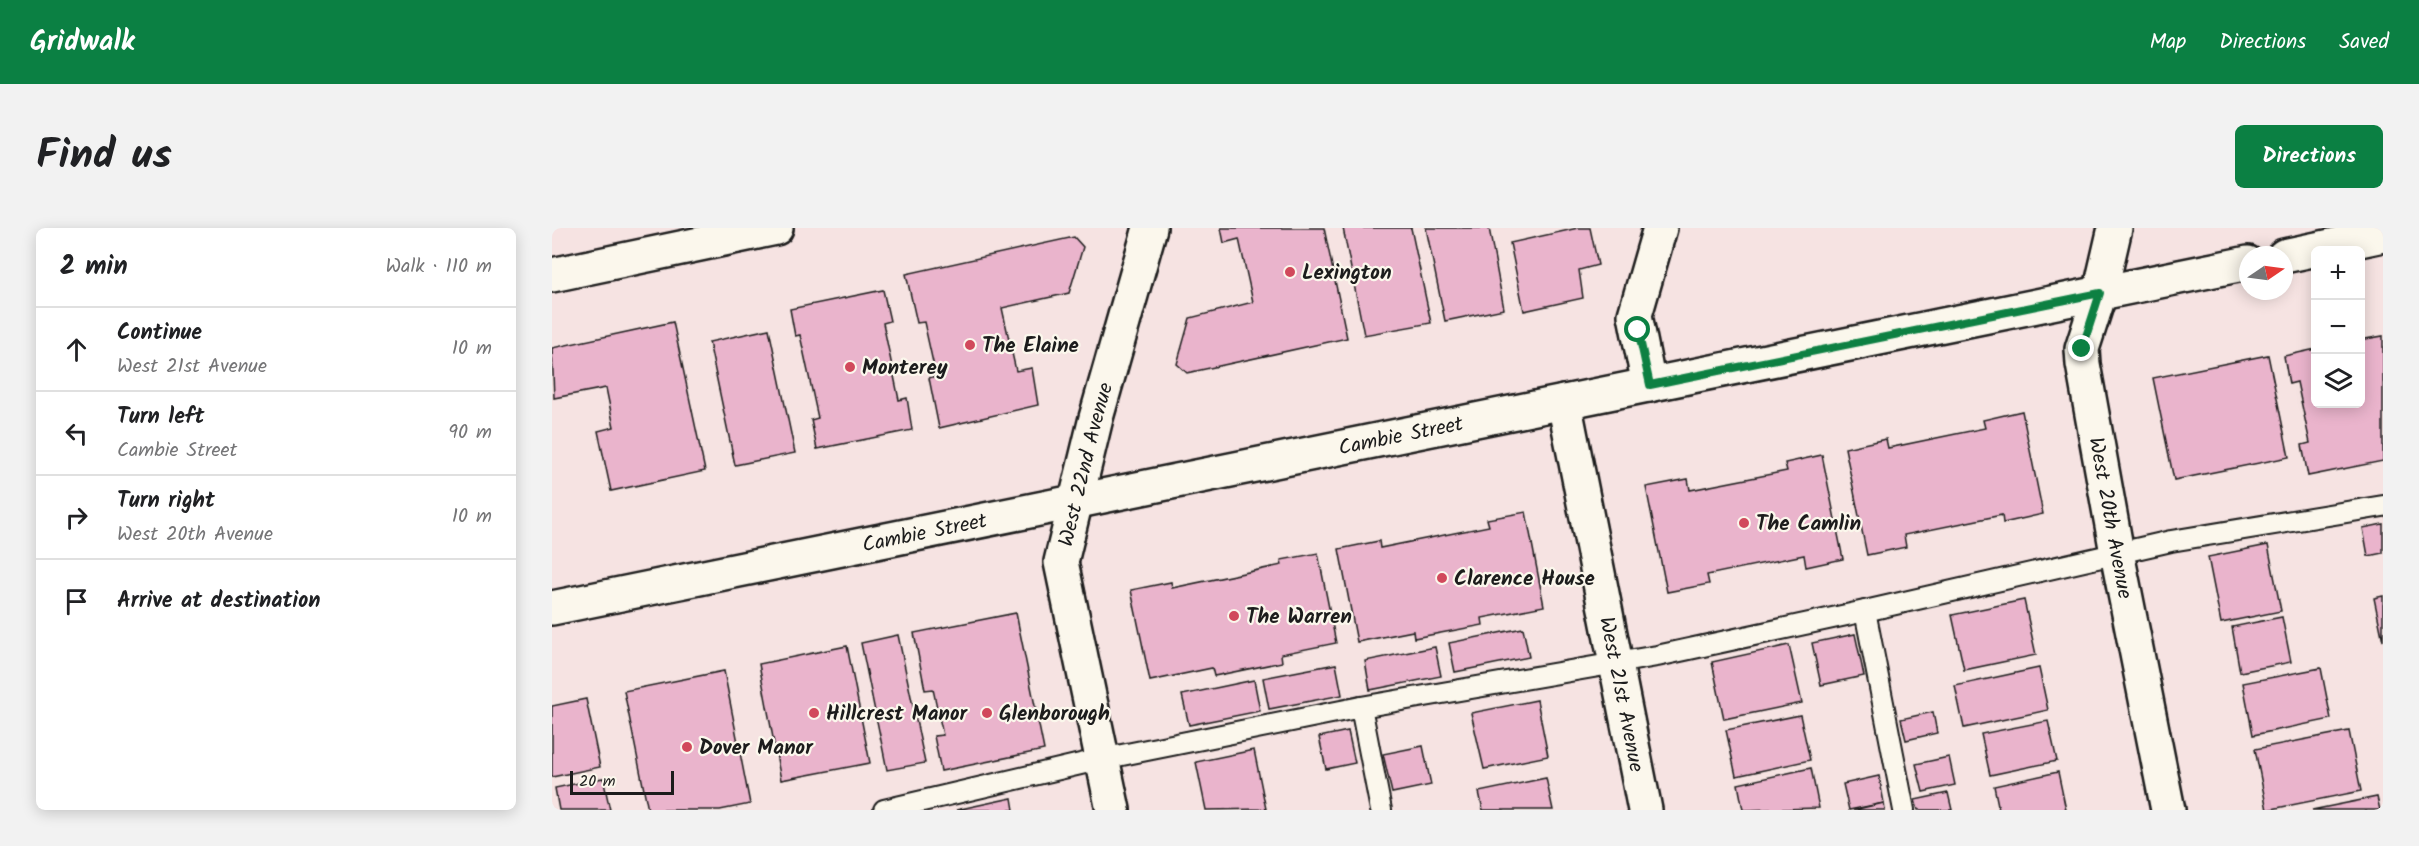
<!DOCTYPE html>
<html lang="en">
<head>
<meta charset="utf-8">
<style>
  :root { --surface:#fff; --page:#f2f2f2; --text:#202124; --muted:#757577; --line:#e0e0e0; --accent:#0b8043 }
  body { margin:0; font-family:Kalam,sans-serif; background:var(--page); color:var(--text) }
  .controls { position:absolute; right:18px; top:18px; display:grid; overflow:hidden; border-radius:9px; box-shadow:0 3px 15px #0003 }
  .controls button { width:54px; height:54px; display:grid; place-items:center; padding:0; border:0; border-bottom:2px solid var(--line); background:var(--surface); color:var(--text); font:30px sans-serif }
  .compass { position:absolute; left:1687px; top:18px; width:54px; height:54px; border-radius:50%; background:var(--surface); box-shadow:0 3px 15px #0003; rotate:77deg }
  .scale { position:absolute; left:18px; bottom:15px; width:104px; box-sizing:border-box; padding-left:6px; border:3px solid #1c1c1c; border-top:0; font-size:16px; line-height:21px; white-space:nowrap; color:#1c1c1c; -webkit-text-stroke:4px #fbf7ec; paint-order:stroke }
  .stop { position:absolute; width:18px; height:18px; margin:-14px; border:4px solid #0b8043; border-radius:50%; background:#fff }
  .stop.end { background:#0b8043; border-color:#fff; box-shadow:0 2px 6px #0008 }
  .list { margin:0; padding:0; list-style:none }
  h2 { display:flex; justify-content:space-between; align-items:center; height:78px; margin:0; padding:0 24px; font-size:26px }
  h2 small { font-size:20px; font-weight:400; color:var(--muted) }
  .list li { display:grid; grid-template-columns:39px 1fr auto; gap:18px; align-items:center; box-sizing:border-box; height:84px; padding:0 24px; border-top:2px solid var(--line) }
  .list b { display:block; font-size:22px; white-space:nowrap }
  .list p { margin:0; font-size:20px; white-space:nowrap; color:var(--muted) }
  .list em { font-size:20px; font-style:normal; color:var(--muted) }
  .icon { flex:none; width:33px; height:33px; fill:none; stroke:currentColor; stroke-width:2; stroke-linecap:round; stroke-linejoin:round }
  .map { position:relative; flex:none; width:1831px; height:582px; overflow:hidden; border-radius:9px }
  header { display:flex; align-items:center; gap:36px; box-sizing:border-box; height:84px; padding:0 30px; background:var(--accent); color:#fff }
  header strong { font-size:28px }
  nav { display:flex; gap:33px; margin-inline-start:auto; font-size:21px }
  .intro { display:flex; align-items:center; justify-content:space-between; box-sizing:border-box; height:144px; padding:0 36px }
  h1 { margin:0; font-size:42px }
  .button { padding:15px 27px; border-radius:9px; background:var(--accent); color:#fff; font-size:21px; font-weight:700 }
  main { display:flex; gap:36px; padding:0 36px }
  aside { flex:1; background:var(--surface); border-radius:9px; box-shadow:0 3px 15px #0003 }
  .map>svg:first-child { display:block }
</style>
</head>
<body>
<header>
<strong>Gridwalk</strong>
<nav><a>Map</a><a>Directions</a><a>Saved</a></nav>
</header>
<div class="intro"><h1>Find us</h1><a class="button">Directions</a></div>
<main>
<aside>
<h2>2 min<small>Walk · 110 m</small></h2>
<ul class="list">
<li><svg class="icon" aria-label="ahead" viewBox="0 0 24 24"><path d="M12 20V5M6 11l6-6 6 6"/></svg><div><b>Continue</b><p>West 21st Avenue</p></div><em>10 m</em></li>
<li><svg class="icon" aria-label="left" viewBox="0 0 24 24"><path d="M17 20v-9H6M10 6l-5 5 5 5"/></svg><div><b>Turn left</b><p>Cambie Street</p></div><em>90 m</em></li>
<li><svg class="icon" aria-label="right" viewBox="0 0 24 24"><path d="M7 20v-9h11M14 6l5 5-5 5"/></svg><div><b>Turn right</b><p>West 20th Avenue</p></div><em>10 m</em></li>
<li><svg class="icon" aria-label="arrive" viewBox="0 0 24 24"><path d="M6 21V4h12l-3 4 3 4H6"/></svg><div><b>Arrive at destination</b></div></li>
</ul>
</aside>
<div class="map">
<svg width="1831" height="582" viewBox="0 0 1831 582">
  <rect width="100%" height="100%" fill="#f6e3e2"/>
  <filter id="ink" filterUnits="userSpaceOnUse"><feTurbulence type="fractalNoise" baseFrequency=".0167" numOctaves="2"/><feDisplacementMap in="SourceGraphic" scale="12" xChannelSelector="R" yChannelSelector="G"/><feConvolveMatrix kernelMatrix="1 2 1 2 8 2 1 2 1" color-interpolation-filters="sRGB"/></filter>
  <g filter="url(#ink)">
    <g fill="#eab4cc" stroke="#1c1c1c" stroke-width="1.5">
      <path d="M669,0H772L795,110L635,145L625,136L638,90L701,74L687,11L672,15Z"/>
      <path d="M791,0H859L879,95L812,107Z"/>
      <path d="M874,0H937L952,81L893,93Z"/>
      <path d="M1026,0H1038L1046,37L1027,42L1031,70L972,83L958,15Z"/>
      <path d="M522,9L531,19L517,65L450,80L464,143L480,140L486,177L387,200L377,150L384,148L372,94L365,95L354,46Z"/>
      <path d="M331,62L338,93L331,95L347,172L355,170L360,202L265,221L259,192L266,190L248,107L243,108L238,81Z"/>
      <path d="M121,94L153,243L59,263L46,203L62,199L54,160L2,170L0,120Z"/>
      <path d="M217,101L243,225L183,237L157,114Z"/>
      <path d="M1831,108V233L1756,248L1750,217L1758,215L1745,154L1737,156L1732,128L1764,121V176H1808V112Z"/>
      <path d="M1716,127L1737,229L1622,252L1601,150Z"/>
      <path d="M1470,183L1491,286L1451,295L1450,287L1352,307L1354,319L1315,327L1293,220L1334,211L1336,220L1433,200L1431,192Z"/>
      <path d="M1270,227L1291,331L1254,339L1252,327L1155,347L1157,356L1115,364L1094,259L1136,251L1138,262L1235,243L1233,235Z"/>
      <path d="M974,284L992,378L930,390L931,397L862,410L861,403L805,414L787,321L827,313L828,320L937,298L935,291Z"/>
      <path d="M1831,296V325L1816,328L1811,300Z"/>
      <path d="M1716,317L1729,383L1669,395L1656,329Z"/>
      <path d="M766,325L784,415L729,426L730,434L662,448L660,440L598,453L579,362L619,354L620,360L730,337L729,332Z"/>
      <path d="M1831,368V413L1822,370Z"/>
      <path d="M1472,372L1484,427L1412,442L1400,387Z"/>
      <path d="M464,385L492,522L389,543L382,508L391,507L381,461L373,462L362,405Z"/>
      <path d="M1730,389L1739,434L1688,444L1680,399Z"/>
      <path d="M971,400L977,429L903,444L897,415Z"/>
      <path d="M1303,406L1312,448L1269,457L1260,415Z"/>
      <path d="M346,407L373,535L335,542L309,415Z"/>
      <path d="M1237,417L1250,475L1172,491L1160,434Z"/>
      <path d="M295,418L318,535L229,552L207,436Z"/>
      <path d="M883,419L889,448L818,462L813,433Z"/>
      <path d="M784,436L790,467L717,481L711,450Z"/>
      <path d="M1487,440L1496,482L1412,500L1403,458Z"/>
      <path d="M1769,440L1779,491L1701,507L1691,455Z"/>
      <path d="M172,443L198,576L168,582H96L72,463Z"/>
      <path d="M702,452L708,483L637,497L630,467Z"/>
      <path d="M34,471L48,539L0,549V478Z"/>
      <path d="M985,472L996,528L932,541L919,485Z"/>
      <path d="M1381,484L1385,505L1354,512L1349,491Z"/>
      <path d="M1248,487L1258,532L1184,548L1174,502Z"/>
      <path d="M1496,493L1505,533L1438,547L1429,506Z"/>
      <path d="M796,503L803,535L774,541L767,509Z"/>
      <path d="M1797,503L1809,563L1715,582L1703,521Z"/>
      <path d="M871,518L879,557L840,565L831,526Z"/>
      <path d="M702,522L714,581L654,582L644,534Z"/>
      <path d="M1397,529L1403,557L1371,564L1364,536Z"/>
      <path d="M1259,540L1267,580L1191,582L1186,556Z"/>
      <path d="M1506,544L1514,582H1447L1442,558Z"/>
      <path d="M1327,548L1332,575L1297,582L1291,556Z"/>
      <path d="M51,550L58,582H7L3,560Z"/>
      <path d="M994,550L1001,582H931L927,564Z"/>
      <path d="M1396,565L1400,582H1366L1363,572Z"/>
      <path d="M1825,569L1828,582H1760Z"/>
      <path d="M460,570L462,582H404Z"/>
      <path d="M1332,575L1333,582H1301Z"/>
    </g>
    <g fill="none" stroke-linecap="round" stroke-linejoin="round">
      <g stroke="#1c1c1c" stroke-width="24">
        <g id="service">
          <path d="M1313,383L1352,582"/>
          <path d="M809,479L829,582"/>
          <path d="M332,582L550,531L809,479L1105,428L1313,383L1619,313L1831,278"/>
        </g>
      </g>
      <g stroke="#1c1c1c" stroke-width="38">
        <g id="minor">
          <path id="s1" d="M1563,0L1548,65L1530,121L1531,136L1565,325L1616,582"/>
          <path d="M0,47L224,0"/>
          <path d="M1097,157L1083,87L1108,0"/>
          <path id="s2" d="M1012,174L1093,582"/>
          <path id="s3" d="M561,582L509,334L544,190L598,0"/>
        </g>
      </g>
      <g stroke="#1c1c1c" stroke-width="38">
        <g id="secondary">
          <path d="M1732,28L1831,7"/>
          <path id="s4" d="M0,380L1696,35"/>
        </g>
      </g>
      <use href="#service" stroke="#fbf7ec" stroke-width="20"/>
      <use href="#minor" stroke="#fbf7ec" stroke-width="33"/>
      <use href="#secondary" stroke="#fbf7ec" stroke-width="33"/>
    </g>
  </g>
  <g fill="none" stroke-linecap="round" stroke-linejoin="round" filter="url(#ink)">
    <path stroke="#0b8043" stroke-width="8" d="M1086,102L1098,157L1548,65L1530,121"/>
  </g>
  <g fill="#d1495b" stroke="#fbf7ec" stroke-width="2">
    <circle cx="738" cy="44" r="6"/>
    <circle cx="418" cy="117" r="6"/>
    <circle cx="298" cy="139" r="6"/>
    <circle cx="1192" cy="295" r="6"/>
    <circle cx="890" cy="350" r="6"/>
    <circle cx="682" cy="388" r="6"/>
    <circle cx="262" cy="485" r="6"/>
    <circle cx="435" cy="485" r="6"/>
    <circle cx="135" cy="519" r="6"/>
  </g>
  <g text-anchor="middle" stroke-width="4.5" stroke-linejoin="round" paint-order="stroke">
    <g font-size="21" font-weight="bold" fill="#1c1c1c" stroke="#fbf7ec" text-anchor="start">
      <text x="750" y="51">Lexington</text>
      <text x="430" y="124">The Elaine</text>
      <text x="310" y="146">Monterey</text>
      <text x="1204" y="302">The Camlin</text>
      <text x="902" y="357">Clarence House</text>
      <text x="694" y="395">The Warren</text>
      <text x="274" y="492">Hillcrest Manor</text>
      <text x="447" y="492">Glenborough</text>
      <text x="147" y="526">Dover Manor</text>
    </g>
    <g font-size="21" fill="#1c1c1c" stroke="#fbf7ec">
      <text dy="7" stroke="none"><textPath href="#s4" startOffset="866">Cambie Street</textPath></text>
      <text dy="7" stroke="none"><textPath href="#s3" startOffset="354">West 22nd Avenue</textPath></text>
      <text dy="7" stroke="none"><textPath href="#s1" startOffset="297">West 20th Avenue</textPath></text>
      <text dy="7" stroke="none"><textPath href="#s4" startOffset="380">Cambie Street</textPath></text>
      <text dy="7" stroke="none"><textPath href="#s2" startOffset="298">West 21st Avenue</textPath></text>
    </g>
  </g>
</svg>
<div class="controls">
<button>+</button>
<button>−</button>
<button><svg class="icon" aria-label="layers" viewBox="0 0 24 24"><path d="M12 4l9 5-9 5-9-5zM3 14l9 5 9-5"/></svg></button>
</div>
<svg class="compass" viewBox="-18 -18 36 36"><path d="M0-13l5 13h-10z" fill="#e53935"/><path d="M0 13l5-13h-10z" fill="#757577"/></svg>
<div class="scale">20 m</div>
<div class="stop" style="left:1086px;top:102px"></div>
<div class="stop end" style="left:1530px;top:121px"></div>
</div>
</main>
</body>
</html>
